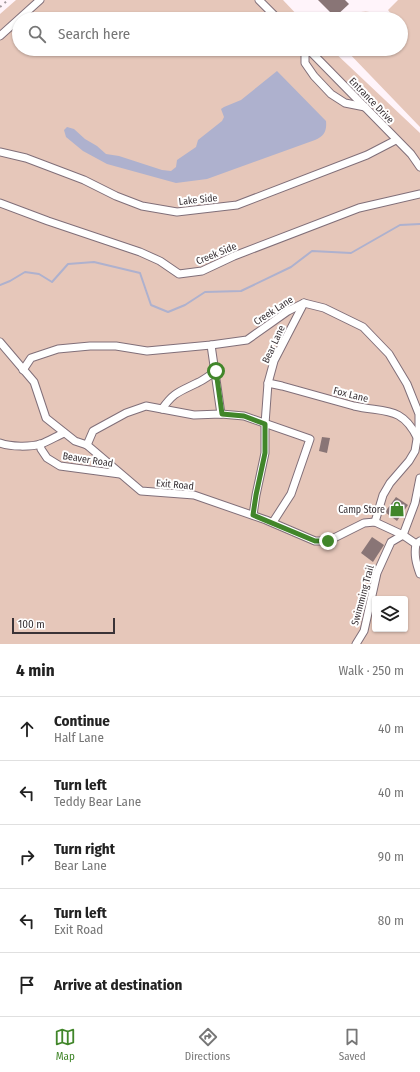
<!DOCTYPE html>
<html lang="en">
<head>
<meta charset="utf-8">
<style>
  :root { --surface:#fff; --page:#f2f2f2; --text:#222; --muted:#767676; --line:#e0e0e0; --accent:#41862a }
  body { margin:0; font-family:"Fira Sans Condensed",sans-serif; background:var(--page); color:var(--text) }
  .controls { position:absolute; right:12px; bottom:12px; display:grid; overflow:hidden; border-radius:4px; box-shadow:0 1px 3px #0004 }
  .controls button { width:36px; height:36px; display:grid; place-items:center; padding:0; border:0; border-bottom:1px solid var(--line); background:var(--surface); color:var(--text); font:20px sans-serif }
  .scale { position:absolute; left:12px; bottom:10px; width:103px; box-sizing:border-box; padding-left:4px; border:2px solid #3a3337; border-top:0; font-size:11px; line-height:14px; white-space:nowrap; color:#3a3337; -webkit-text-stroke:3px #fff; paint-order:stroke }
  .stop { position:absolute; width:12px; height:12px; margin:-9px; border:3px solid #41862a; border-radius:50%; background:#fff }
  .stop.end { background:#41862a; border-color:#fff; box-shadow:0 1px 4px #0008 }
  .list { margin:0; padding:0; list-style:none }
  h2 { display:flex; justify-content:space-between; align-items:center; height:52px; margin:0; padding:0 16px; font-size:17px }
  h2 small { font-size:13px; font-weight:400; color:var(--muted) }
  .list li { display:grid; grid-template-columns:26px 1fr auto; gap:12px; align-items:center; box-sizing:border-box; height:64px; padding:0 16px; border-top:1px solid var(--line) }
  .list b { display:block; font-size:15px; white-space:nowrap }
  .list p { margin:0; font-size:13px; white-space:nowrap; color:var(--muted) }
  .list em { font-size:13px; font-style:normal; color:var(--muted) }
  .icon { flex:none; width:22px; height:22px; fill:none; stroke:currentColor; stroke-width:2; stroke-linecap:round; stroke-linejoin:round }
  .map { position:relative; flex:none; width:420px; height:644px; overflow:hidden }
  .search { position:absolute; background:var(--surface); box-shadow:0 1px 3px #0004; left:12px; right:12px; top:12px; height:44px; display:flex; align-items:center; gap:10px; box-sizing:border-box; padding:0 14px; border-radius:22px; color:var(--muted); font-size:15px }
  .sheet { height:372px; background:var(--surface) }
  nav { display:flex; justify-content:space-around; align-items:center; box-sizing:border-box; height:56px; border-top:1px solid var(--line); background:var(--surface); font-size:11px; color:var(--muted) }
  nav a { display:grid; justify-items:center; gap:2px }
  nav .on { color:var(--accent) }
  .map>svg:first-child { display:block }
</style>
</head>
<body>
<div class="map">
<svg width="420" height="644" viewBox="0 0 420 644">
  <rect width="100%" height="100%" fill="#fff4fa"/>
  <g fill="#e6c7ba" fill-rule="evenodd">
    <path d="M16,0H283L301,19H19V49H331L420,133V644H0V14ZM375,599H405V629H375Z"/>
    <path d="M398,0H420V127L345,49H401V19H395L388,10Z"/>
    <path d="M361,12C369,10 374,13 379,19H352Z"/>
  </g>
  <path fill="#aeb1ce" d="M277,71L326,121C327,131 324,136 315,140L207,179L176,183L107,164L83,151L66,137L64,130L67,127L74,129L85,139L97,146L106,154L119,156L162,170L171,171L176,167L177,160L196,147L198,140L222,121L224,117L221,109L224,107L241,100Z"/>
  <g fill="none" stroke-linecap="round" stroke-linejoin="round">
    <path stroke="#aeb1ce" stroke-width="2" d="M0,285L10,281L25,272L39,274L52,282L68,264L94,262L140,273L151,305L168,312L185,305L205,292L241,291L291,267L312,251L351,253L400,225L420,224"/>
  </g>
  <g fill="#897576">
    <path d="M318,0H345L349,4L335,17Z"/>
    <path d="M322,437L330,438L327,453L319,451Z"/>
    <path d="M396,497L408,505L397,521L385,512Z"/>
    <path d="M372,537L384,545L373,562L361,553Z"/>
  </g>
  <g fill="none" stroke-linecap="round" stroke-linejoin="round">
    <g stroke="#806f79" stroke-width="9">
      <g id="minor">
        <path d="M259,0L278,19"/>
        <path d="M0,36L40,0"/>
        <path d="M305,49V63L314,76L331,94L345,103L365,107"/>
        <path d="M308,49L411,154L420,167"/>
        <path d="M0,152L26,158L84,180L116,196L142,206L177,212L237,205L367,155L396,140"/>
        <path d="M0,203L48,221L140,252L160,261L179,274L202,271L234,256L359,208L420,194"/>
        <path d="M0,342L34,382L46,418L75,441L87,445L141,491L194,495L266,520L315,541H328L364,523L375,522L403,535L416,544L420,541"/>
        <path d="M211,345L221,414"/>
        <path d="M23,370L31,358L58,349L90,346H116L147,351L211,345L247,340L288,311L304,303L324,308L363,327L389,354L407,384L419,414V427L415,451L409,461L390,483L383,495L375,522"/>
        <path d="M268,383L282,386L354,406C384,413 402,405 418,439"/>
        <path d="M162,409C174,392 179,392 197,383C204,380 210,375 216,371"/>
        <path d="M0,443C11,447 30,447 41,444C49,441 57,436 64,433"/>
        <path d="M40,444L41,449L47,458L60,466L120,474"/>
        <path d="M87,445L93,431L126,413L146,406L194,415L221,414L244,416L310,439L291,494L273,522"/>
        <path d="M253,515L256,495L265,453V424L268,383L274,361L304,303"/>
        <path d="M403,535L415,503L420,478"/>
        <path d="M416,544C414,555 416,563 420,574"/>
        <path d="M356,644L364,631L377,573L391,542L403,535"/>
      </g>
    </g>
    <use href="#minor" stroke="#fff" stroke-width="7"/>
    <path stroke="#a0979c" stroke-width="2" stroke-dasharray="2 4" stroke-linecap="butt" d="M0,7L8,0"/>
  </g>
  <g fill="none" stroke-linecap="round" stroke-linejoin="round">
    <path stroke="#41862a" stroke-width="5" d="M216,371L222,414L244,416L265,424V453L256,495L253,515L315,541H328"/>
  </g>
  <defs>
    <g id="shop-bare" transform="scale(1.2)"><path d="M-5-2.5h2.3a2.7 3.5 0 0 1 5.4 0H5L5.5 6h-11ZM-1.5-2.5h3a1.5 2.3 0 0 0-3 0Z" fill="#41862a" stroke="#fff" stroke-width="2.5" paint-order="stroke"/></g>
  </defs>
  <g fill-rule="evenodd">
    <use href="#shop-bare" x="397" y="509"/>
  </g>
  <g text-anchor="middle" stroke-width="4" stroke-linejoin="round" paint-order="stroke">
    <g font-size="10" fill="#3a3337" stroke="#fff">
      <text transform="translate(372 100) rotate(46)" y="4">Entrance Drive</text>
      <text transform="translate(198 199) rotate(-6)" y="4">Lake Side</text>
      <text transform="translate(216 253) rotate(-22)" y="4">Creek Side</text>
      <text transform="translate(273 310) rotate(-33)" y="4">Creek Lane</text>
      <text transform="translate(273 344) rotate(-65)" y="4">Bear Lane</text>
      <text transform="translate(351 394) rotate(14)" y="4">Fox Lane</text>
      <text transform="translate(88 459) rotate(9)" y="4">Beaver Road</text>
      <text transform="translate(175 484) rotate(5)" y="4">Exit Road</text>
      <text transform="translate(362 595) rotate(-75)" y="4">Swimming Trail</text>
    </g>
    <g font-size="10" fill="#3a3337" stroke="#fff" text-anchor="end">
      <text x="385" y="513">Camp Store</text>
    </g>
  </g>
</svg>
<div class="controls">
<button><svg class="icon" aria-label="layers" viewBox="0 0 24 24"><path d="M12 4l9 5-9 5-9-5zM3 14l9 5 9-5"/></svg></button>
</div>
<div class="scale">100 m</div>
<div class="stop" style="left:216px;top:371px"></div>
<div class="stop end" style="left:328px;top:541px"></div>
<div class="search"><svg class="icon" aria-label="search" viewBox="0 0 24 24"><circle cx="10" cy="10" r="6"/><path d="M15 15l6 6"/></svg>Search here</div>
</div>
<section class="sheet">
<h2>4 min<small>Walk · 250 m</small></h2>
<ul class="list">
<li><svg class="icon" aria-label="ahead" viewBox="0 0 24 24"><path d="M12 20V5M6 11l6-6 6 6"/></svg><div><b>Continue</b><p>Half Lane</p></div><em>40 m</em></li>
<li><svg class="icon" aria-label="left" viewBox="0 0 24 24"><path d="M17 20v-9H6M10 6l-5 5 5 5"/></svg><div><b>Turn left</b><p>Teddy Bear Lane</p></div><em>40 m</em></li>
<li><svg class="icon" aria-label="right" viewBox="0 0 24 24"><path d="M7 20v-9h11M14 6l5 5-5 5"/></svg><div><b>Turn right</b><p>Bear Lane</p></div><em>90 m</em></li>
<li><svg class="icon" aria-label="left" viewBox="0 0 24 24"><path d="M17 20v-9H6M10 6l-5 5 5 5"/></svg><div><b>Turn left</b><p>Exit Road</p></div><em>80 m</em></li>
<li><svg class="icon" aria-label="arrive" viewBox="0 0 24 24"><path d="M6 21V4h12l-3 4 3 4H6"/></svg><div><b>Arrive at destination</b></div></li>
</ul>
</section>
<nav>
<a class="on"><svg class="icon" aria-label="map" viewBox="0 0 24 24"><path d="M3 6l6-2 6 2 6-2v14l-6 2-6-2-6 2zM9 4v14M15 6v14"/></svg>Map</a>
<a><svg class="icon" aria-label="directions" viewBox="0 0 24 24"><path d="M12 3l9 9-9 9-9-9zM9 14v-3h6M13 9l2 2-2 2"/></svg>Directions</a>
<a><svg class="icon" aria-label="saved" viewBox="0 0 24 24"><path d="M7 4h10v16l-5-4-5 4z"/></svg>Saved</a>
</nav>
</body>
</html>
